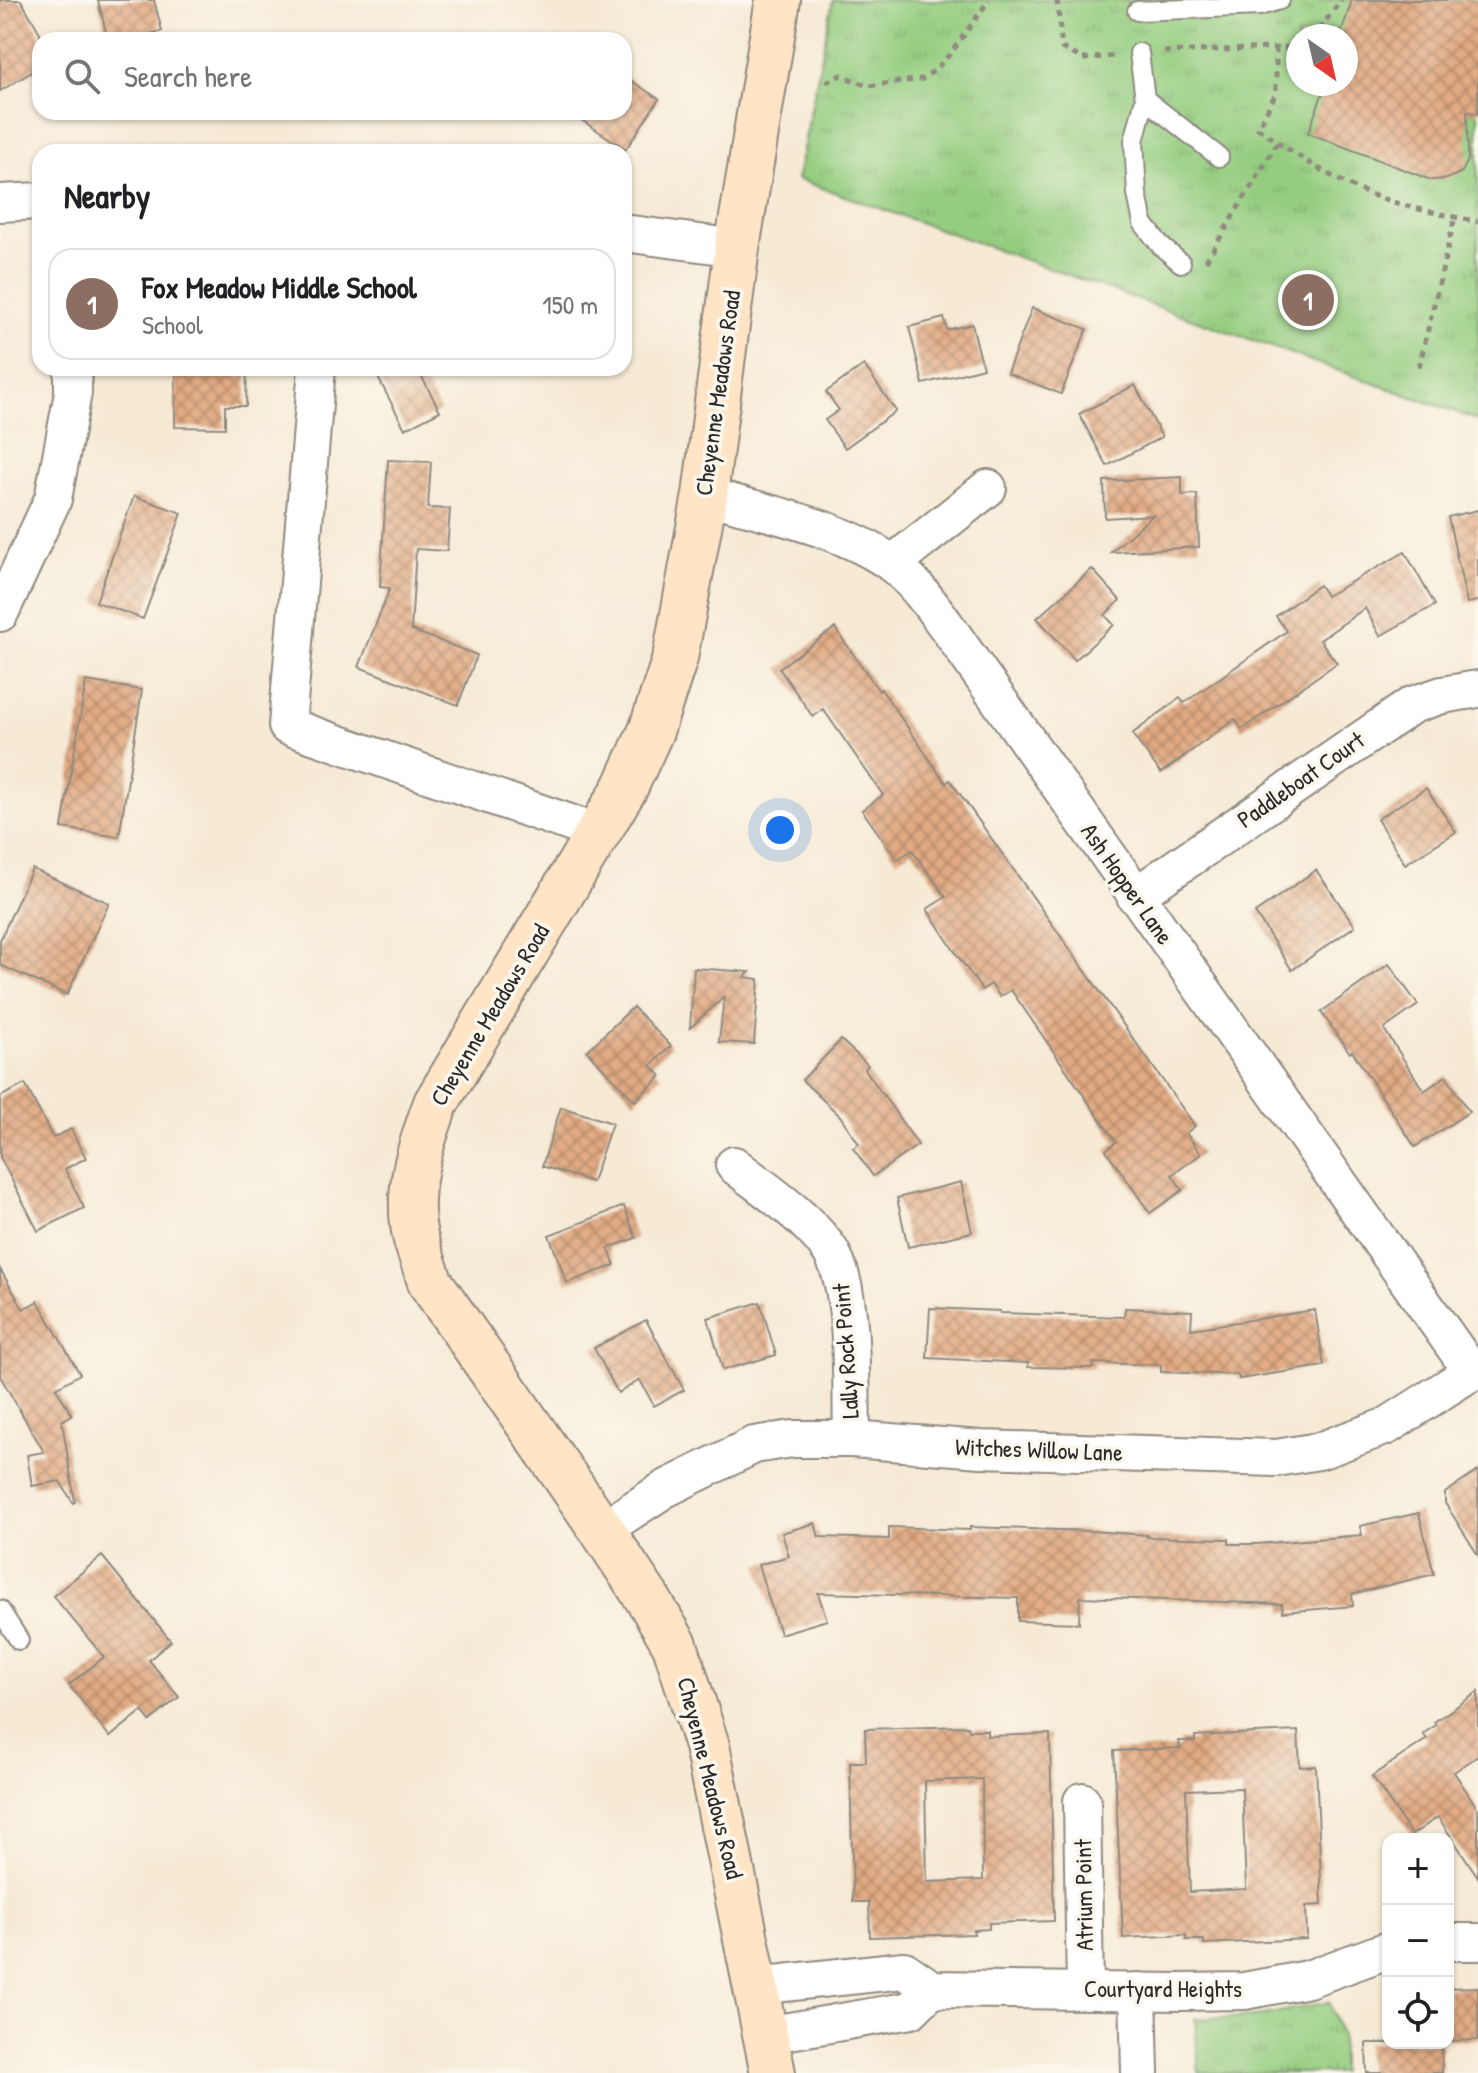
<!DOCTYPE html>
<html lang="en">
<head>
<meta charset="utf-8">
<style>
  :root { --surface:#fff; --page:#f2f2f2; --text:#202124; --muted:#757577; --line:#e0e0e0; --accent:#d93025 }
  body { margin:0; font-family:"Patrick Hand",sans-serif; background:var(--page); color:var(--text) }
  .controls { position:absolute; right:24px; bottom:24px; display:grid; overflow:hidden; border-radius:16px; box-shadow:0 2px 6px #0004 }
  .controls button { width:72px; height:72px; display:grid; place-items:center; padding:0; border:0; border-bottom:2px solid var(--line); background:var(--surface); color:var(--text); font:40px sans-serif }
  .compass { position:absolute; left:1286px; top:24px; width:72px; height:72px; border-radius:50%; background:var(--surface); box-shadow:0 2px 6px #0004; rotate:146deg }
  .you { position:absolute; left:780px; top:830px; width:28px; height:28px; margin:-20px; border:6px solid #fff; border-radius:50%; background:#1a73e8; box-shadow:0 0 0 12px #1a73e833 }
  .badge { display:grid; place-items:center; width:52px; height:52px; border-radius:50%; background:var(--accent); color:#fff; font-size:26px; font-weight:700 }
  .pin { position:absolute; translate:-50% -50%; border:4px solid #fff; box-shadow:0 2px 8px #0006 }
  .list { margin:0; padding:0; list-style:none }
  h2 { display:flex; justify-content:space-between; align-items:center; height:104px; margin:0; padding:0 32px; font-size:34px }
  h2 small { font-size:26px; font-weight:400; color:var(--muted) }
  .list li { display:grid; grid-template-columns:52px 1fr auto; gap:24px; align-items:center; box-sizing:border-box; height:112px; margin:0 16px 16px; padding:0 16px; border:2px solid var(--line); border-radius:24px }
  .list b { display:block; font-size:30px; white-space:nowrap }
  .list p { margin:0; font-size:26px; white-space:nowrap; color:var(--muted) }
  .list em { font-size:26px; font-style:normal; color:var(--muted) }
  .icon { flex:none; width:44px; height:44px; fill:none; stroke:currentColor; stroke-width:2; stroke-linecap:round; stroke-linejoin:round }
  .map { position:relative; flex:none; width:1478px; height:2073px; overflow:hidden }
  .search { position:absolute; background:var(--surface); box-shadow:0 2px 6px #0004; left:32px; top:32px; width:600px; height:88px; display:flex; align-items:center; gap:20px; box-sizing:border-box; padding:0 28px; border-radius:24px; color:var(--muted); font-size:30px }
  .panel { position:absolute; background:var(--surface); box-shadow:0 2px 6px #0004; left:32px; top:144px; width:600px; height:232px; border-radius:24px }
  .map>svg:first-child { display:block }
</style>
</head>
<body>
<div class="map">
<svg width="1478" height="2073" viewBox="0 0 1478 2073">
  <defs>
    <pattern id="grass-tufts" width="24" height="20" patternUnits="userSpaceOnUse" patternTransform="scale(2)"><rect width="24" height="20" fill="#95cd80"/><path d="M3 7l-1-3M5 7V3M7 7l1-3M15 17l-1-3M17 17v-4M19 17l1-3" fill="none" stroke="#81b06f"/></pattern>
    <pattern id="building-cross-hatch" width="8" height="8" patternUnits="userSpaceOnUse" patternTransform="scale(2)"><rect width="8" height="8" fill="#e2aa83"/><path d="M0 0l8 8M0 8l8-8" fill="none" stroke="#b78b6b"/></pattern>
  </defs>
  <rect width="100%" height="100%" fill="#fbf7ec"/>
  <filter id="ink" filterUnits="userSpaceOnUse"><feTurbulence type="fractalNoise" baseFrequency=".0125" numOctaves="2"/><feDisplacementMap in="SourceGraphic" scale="16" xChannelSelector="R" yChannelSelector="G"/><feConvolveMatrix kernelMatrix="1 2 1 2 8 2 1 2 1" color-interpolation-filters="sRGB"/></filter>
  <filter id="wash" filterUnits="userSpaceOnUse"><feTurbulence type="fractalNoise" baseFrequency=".006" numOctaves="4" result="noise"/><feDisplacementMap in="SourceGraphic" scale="32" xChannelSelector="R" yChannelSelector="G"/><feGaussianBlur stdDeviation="1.8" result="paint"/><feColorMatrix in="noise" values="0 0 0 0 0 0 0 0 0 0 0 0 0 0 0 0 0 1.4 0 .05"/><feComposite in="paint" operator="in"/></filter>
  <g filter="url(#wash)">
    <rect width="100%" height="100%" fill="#f6ead5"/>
    <g fill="url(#grass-tufts)" stroke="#607c56" stroke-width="2" fill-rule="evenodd">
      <path d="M833,0H1478V420L797,179ZM1298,36H1346V84H1298Z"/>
      <path d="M1329,2002L1341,2036V2073H1199L1195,2019L1254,2017Z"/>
    </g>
    <g id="blocks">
      <g fill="url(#building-cross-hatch)" fill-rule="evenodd">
        <path d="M0,0H21L40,33V67L0,91Z"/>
        <path d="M98,0H154L162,31L129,40H108Z"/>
        <path d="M1352,0H1478V114L1467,111L1468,160L1462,172L1447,179L1431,180L1308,133L1326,84H1346V36H1340Z"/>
        <path d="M624,76L659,99L624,152V148L569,112H624Z"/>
        <path d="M1032,308L1087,329L1061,394L1007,373Z"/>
        <path d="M944,318L947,330L972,324L983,368L923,384L909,327Z"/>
        <path d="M864,365L896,411L845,448L825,420L839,410L826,392Z"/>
        <path d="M176,368H247L246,406H225V428L175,427Z"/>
        <path d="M373,368H417L440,411L405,429Z"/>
        <path d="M1135,385L1162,437L1107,466L1079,414Z"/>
        <path d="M388,460L431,462L428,508L450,509L447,551L416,549L411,630L477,655L458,705L359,667L390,588L380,587Z"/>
        <path d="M1182,477V495L1197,494L1199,547L1111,552L1153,515L1105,518L1104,481Z"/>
        <path d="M134,496L182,513L143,619L96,602Z"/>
        <path d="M1478,510V601L1467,603L1448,517Z"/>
        <path d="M1405,552L1435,605L1380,636L1365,608L1320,640L1337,663L1242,729L1235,719L1161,773L1132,734L1180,698L1184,703L1287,631L1276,616L1319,585L1326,596Z"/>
        <path d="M1092,569L1120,600L1105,615L1114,625L1075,660L1037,618Z"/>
        <path d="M835,628L879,691L881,689L946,783L950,780L1195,1126L1186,1133L1201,1154L1172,1175L1183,1190L1150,1213L1106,1150L1116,1142L1011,990L1000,997L991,984L982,990L953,949L927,909L946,897L912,850L897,860L862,810L883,795L823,709L813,717L779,668Z"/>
        <path d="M86,681L142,690L119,837L62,828Z"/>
        <path d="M1426,788L1456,832L1405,864L1377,819Z"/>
        <path d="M32,869L109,903L67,995L0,965V940Z"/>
        <path d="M1316,870L1355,926L1292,970L1255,913Z"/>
        <path d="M1389,964L1418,1005L1384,1029L1424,1091L1446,1076L1469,1112L1415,1147L1352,1051L1350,1053L1321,1012Z"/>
        <path d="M694,968L750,972L744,977L759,979L754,1044L719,1042L724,997L690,1028Z"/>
        <path d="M633,1007L671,1046L651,1065L661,1076L635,1101L587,1051Z"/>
        <path d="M841,1040L868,1065L865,1069L918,1145L873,1176L853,1148L859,1144L840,1116L802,1080Z"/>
        <path d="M25,1084L53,1138L71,1129L86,1158L65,1169L84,1208L38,1231L0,1157V1097Z"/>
        <path d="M561,1107L612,1123L592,1182L542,1166Z"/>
        <path d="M961,1182L972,1232L908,1247L897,1198Z"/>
        <path d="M624,1206L636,1238L608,1248L615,1265L567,1283L549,1235Z"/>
        <path d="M0,1269L23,1309L38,1301L80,1374L56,1388L72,1415L62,1421L75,1502L73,1503L60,1481L32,1486L27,1455L44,1452L0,1376Z"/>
        <path d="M760,1302L776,1355L723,1370L708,1318Z"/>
        <path d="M930,1308L1000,1311V1313L1124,1317L1125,1308L1192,1311L1191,1329L1315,1310L1324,1366L1239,1379L1238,1375L1161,1372V1365L1093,1363V1368L1028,1367V1363L927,1358Z"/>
        <path d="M646,1320L684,1390L654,1406L640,1380L618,1393L594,1348Z"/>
        <path d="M1478,1471V1555L1445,1503V1493Z"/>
        <path d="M1419,1513L1434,1574L1352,1594L1353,1606L1283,1612L1282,1604L1080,1597L1079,1623L1018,1621V1598L818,1593L827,1620L780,1634L758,1565L789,1556L782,1533L815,1523L819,1537L889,1539V1527L970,1530V1527L1091,1531L1147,1535V1537L1229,1539V1544H1257L1362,1535L1360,1526Z"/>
        <path d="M102,1556L171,1641L149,1660L179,1697L150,1721L142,1711L110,1737L69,1685L104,1657L53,1596Z"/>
        <path d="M1478,1692V1756L1454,1772L1478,1809V1877L1438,1817L1412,1835L1372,1776L1427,1739L1423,1734L1436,1725L1434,1722Z"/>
        <path d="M968,1726L969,1730H987V1736L1050,1734L1054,1921L989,1923V1929L973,1930L974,1934L870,1937L869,1902H853L850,1762H866L865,1729ZM982,1779L983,1880L927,1882L925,1781Z"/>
        <path d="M1298,1731L1300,1767L1316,1766L1322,1905L1306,1906L1307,1939L1204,1944V1940H1186V1935L1123,1938L1114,1751L1180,1748L1179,1741H1195V1736ZM1242,1788L1246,1889L1190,1892L1186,1790Z"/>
        <path d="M1478,1987V2040L1448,2041V1988Z"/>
        <path d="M1366,2043H1441L1442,2073H1367Z"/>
      </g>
    </g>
  </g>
  <g filter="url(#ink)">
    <use href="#blocks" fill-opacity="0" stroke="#908a80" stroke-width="2"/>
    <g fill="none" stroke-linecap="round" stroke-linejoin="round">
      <g stroke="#908a80" stroke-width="22">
        <g id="lane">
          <path d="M1137,11L1260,6L1280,0"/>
          <path d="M1139,53L1145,99L1134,141L1137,194L1143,223L1161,246L1181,263"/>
          <path d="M1145,99L1219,157"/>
          <path d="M0,1610L19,1640"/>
        </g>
      </g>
      <g stroke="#908a80" stroke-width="40">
        <g id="street">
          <path d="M0,203L40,201"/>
          <path d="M624,233L737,248"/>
          <path d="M317,368L287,726L599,833"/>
          <path d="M705,495C764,513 841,527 891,563C917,583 936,612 955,638L1472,1372"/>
          <path d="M892,564L988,488"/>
          <path d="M0,613L53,499L73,393V368"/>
          <path d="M1135,896L1412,705L1442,695L1478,689"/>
          <path d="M734,1165C765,1190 802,1213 827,1246C857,1285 850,1389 852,1439"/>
          <path d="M602,1530L665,1489L754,1445L792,1439H852L981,1449L1276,1458L1319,1451L1387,1426L1478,1368"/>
          <path d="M1082,1801L1085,1990"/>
          <path d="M1448,1942H1478"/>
          <path d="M756,1986L904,1970L932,1989L1181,1992L1244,1991L1308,1979L1388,1950"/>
          <path d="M1138,1991L1140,2073"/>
          <path d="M766,2035L911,2010L932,1989"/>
        </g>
      </g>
      <g stroke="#908a80" stroke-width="48">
        <path id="secondary" d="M773,2073L707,1746L675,1645L651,1604L602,1530L430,1282C426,1268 420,1254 416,1240C404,1194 420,1146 436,1103L625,788L651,731L675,658L705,495L737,248L778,0"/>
      </g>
      <g stroke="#908a80" stroke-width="5" stroke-dasharray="6 6" stroke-linecap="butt">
        <path d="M1057,0L1062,48L1083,59L1114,56"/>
        <path d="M1309,36L1319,30L1341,0"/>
        <path d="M1276,48V93L1258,128C1288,150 1320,171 1353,187C1392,205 1436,213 1478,222"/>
        <path d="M1164,52L1276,48L1290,47L1298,42"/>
        <path d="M826,82L841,75L868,86L922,79L935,70L951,53L989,0"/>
        <path d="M1206,261L1278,142"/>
        <path d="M1419,367L1455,217"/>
      </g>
      <use href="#lane" stroke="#fff" stroke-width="18"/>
      <use href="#street" stroke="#fff" stroke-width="36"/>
      <use href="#secondary" stroke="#ffe4c6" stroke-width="44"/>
    </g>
  </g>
  <g text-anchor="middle" stroke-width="7" stroke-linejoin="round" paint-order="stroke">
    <g font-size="24" fill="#2b2b2b" stroke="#fbf7ec">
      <text transform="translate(718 393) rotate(-82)" y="8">Cheyenne Meadows Road</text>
      <text transform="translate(1301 780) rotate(-35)" y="8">Paddleboat Court</text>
      <text transform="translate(1127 884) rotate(55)" y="8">Ash Hopper Lane</text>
      <text transform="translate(490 1015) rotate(-59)" y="8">Cheyenne Meadows Road</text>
      <text transform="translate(846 1351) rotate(-94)" y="8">Lally Rock Point</text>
      <text transform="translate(1039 1450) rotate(2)" y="8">Witches Willow Lane</text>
      <text transform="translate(710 1778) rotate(76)" y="8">Cheyenne Meadows Road</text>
      <text transform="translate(1084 1895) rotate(-91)" y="8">Atrium Point</text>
      <text x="1163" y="1997">Courtyard Heights</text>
    </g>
  </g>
</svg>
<div class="controls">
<button>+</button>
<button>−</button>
<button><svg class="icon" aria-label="locate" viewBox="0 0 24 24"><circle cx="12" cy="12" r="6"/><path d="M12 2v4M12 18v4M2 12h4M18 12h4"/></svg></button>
</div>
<svg class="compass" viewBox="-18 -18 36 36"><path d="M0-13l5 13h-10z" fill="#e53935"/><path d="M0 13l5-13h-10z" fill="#757577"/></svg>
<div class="you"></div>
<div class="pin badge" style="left:1308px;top:300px;background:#8d6e63">1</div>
<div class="search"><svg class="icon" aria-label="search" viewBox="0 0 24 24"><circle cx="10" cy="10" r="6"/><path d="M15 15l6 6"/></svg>Search here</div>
<section class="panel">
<h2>Nearby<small></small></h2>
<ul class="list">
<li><span class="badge" style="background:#8d6e63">1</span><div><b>Fox Meadow Middle School</b><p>School</p></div><em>150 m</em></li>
</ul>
</section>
</div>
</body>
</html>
